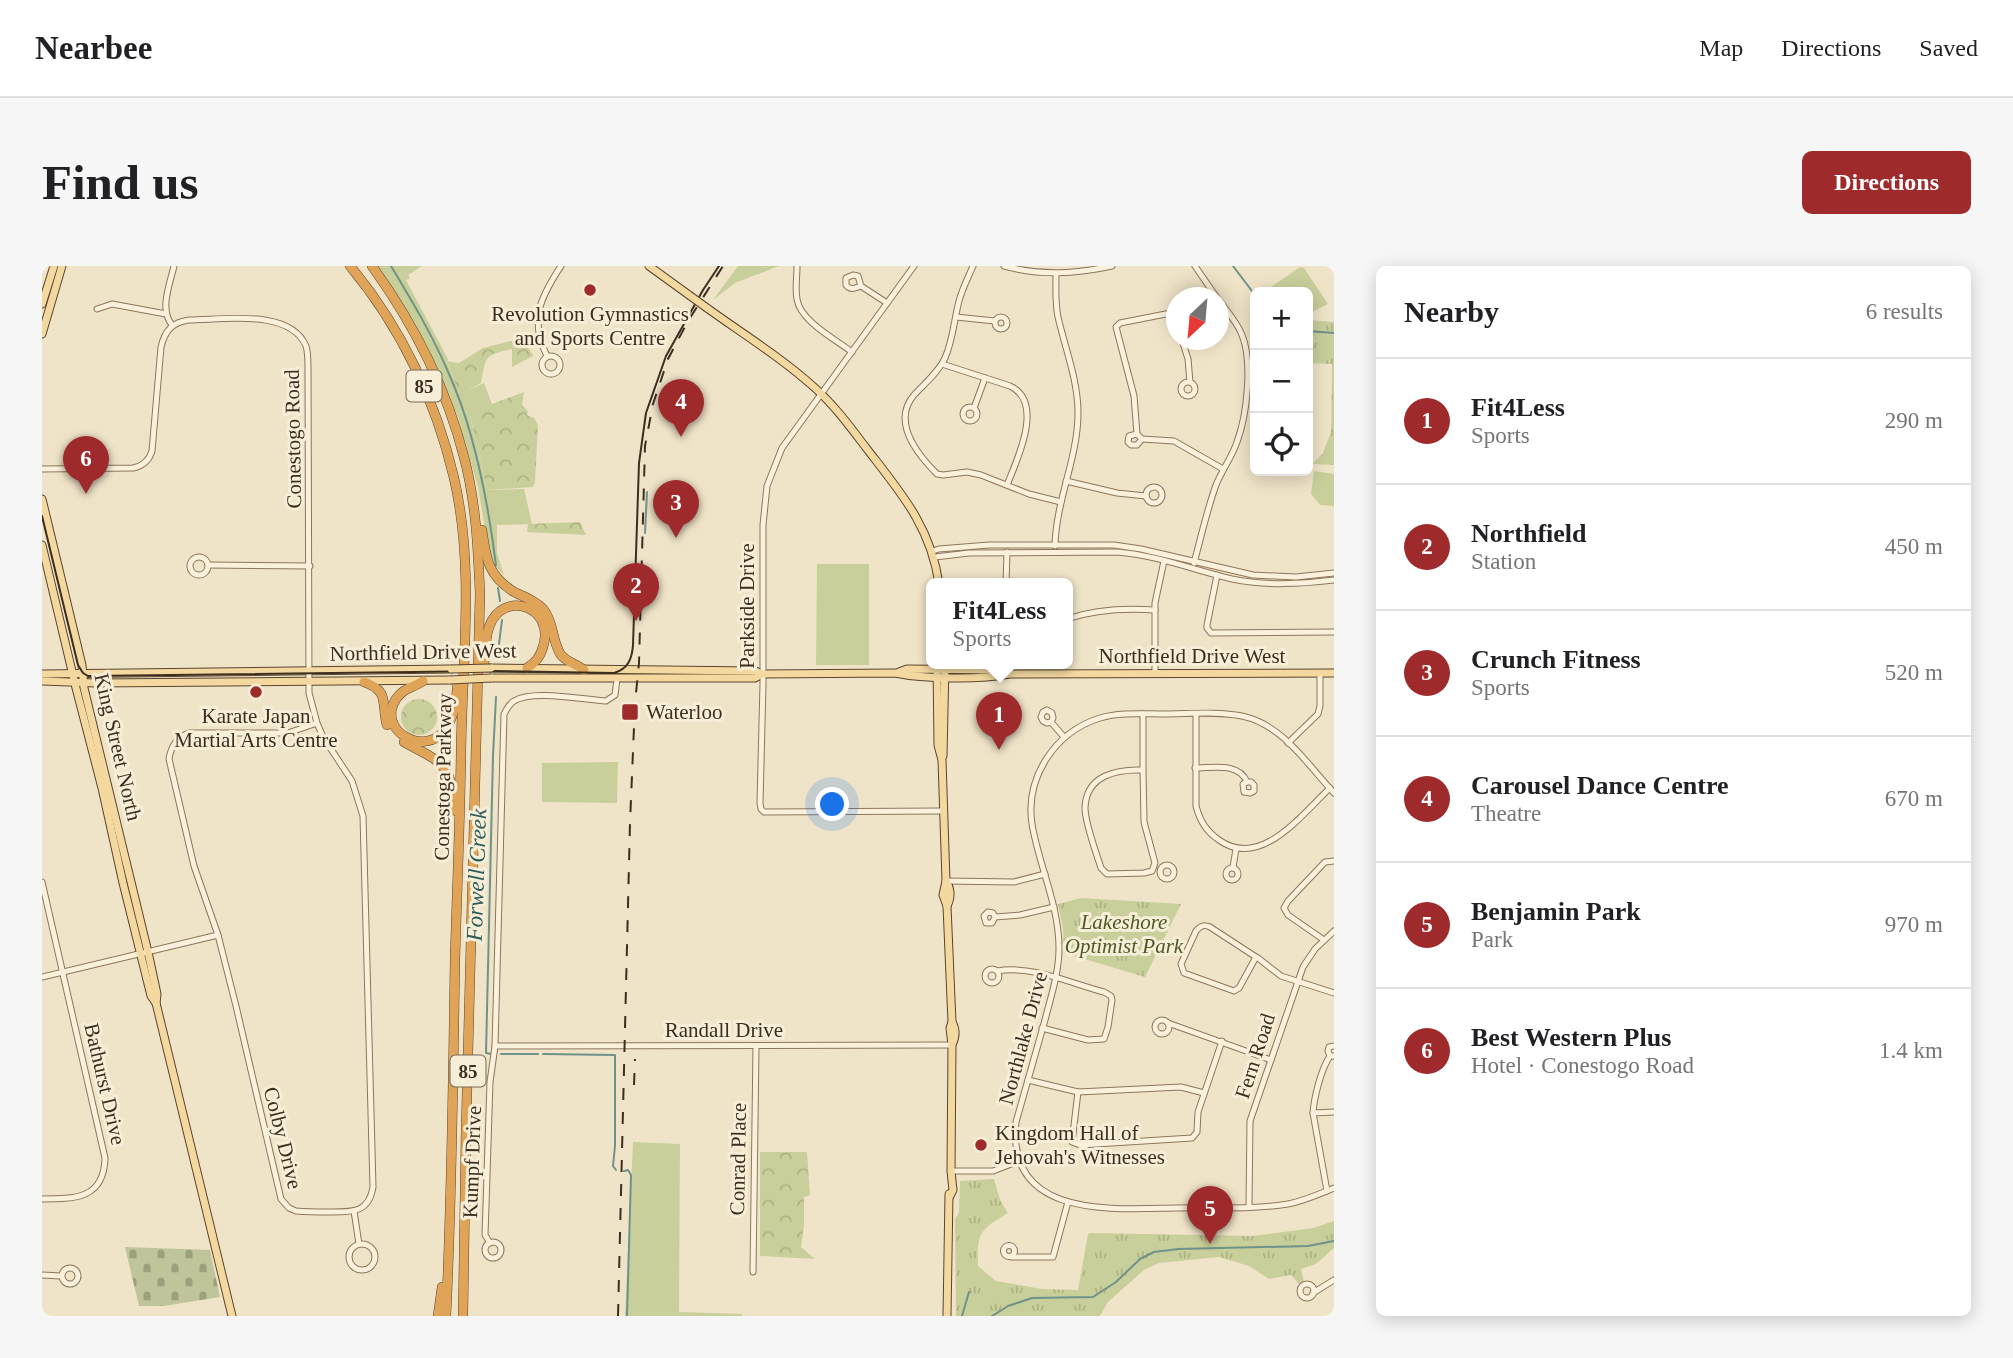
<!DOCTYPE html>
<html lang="en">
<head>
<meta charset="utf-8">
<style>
  :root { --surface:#fff; --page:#f6f6f6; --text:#202124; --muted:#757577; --line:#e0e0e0; --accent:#9e2a2b }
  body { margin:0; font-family:Georgia,serif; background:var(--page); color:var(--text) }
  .controls { position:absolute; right:21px; top:21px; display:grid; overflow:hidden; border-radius:10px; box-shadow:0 4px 18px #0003 }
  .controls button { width:63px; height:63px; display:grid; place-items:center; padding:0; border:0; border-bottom:2px solid var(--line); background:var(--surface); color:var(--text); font:35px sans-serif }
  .compass { position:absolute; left:1124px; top:21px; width:63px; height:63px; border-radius:50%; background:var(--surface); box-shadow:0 4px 18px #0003; rotate:206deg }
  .you { position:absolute; left:791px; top:539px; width:24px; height:24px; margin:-18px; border:5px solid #fff; border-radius:50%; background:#1a73e8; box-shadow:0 0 0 10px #1a73e833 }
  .badge { display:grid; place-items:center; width:46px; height:46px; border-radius:50%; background:var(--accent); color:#fff; font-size:23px; font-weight:700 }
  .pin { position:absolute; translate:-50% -58px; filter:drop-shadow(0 2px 4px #0008) }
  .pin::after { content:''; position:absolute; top:37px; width:24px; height:21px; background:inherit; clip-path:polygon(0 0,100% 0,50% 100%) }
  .popup { position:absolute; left:884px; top:312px; width:147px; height:91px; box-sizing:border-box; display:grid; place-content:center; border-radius:10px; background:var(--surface); filter:drop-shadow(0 2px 5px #0005); font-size:23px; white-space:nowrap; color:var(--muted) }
  .popup b { font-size:26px; color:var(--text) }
  .popup::after { content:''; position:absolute; left:50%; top:100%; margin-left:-14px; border:14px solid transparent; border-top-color:var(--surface) }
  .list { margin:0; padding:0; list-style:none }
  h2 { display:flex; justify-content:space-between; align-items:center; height:91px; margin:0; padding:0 28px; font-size:30px }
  h2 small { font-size:23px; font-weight:400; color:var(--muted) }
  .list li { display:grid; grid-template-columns:46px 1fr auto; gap:21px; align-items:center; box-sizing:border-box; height:126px; padding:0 28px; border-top:2px solid var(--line) }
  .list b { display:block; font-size:26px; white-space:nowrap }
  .list p { margin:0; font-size:23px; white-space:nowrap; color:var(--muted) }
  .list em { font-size:23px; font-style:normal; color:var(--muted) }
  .icon { flex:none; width:38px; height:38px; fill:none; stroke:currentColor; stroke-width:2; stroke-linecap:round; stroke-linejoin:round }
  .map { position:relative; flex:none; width:1292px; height:1050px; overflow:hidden; border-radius:10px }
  header { display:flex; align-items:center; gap:42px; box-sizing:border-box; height:98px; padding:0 35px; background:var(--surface); border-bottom:2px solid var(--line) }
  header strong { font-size:33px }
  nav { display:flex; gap:38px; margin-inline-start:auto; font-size:24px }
  .intro { display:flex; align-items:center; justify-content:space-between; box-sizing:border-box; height:168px; padding:0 42px }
  h1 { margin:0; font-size:49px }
  .button { padding:18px 32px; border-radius:10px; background:var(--accent); color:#fff; font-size:24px; font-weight:700 }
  main { display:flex; gap:42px; padding:0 42px }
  aside { flex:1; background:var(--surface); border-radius:10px; box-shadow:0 4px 18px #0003 }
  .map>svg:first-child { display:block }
</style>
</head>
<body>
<header>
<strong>Nearbee</strong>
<nav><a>Map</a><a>Directions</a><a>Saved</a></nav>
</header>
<div class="intro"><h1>Find us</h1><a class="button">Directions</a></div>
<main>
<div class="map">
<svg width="1292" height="1050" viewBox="0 0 1292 1050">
  <defs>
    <pattern id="forest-crowns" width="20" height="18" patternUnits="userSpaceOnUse" patternTransform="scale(1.75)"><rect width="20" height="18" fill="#c9cf9b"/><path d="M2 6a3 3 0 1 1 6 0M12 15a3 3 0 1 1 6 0" fill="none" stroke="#aeb285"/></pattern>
    <pattern id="cemetery-stones" width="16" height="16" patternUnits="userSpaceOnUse" patternTransform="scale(1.75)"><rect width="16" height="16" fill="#bfc49a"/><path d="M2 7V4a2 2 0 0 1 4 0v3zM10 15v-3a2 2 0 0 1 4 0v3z" fill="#9ca07d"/></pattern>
    <pattern id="park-tufts" width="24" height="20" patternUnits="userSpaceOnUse" patternTransform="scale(1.75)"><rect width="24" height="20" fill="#c9cf9b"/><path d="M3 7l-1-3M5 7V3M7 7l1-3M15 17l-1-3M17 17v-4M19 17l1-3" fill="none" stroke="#aeb285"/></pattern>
  </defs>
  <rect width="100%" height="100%" fill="#f0e4c8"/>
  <g fill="#c9cf9b">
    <path d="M335,0H380L366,9L368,12L364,14L406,93L405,96L418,128L442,117L450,138L428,150L445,224L482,223L490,258L455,259V287L462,309L452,299L447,287L436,221L416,152L376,63Z"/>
    <path d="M1258,1L1262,2L1286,38L1266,48V26H1228L1226,23Z"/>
    <path d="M1272,205L1292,208V240L1278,239L1269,228Z"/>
    <path d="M775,298H827V399H774Z"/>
    <path d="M576,496L575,537L500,536V497Z"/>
    <path d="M591,876L638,878L637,1046L700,1048V1050H583Z"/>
  </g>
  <g fill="url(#forest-crowns)">
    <path d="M481,72L491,90L470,101V83C442,89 444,90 439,117L418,129L405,95L417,97L441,82Z"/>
    <path d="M482,126L480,139L486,145L485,149L492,152L496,159L493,217L491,221L445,224L428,149L450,138Z"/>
    <path d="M538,256L544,269L485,266L486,258Z"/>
    <circle cx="377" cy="451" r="18"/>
    <path d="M718,886H765L768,929L762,931V960L759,981L773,993L718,990Z"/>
  </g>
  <path fill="url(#cemetery-stones)" d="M83,981L168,984L178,1031L122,1040H97Z"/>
  <g fill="url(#park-tufts)">
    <path d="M696,0H737L693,17L671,34Z"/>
    <path d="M1266,54L1292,56V199L1270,198L1281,187L1289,166L1290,98L1266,97Z"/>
    <path d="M1039,632L1139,638L1103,711L1022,687L1021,662L1016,638Z"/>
    <path d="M952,913L958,934L966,947C937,964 935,967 936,1000L954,1015L1000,1023L1036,1024L1046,968L1049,967L1210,970L1271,962L1292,955V982L1274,998L1259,1003L1262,1016L1257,1018L1249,1009L1227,1013L1207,1000L1177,991L1117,997L1102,1004L1066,1036L1058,1050H914L913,953L917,947L918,915Z"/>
  </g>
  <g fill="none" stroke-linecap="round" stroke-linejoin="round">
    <g stroke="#6f938a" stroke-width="2">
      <path d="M349,0C370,35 391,70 407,108C433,166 446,236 454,299"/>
      <path d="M1191,0L1213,29"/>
      <path d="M1266,65L1292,67"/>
      <path d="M603,267L605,226"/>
      <path d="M456,322L458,335"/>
      <path d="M456,386L460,354"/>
      <path d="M449,788L444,787L451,490L454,431"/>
      <path d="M459,788H496"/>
      <path d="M501,788L573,789V880L571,900L574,904"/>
      <path d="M582,905L586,904L589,909L585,1050"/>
      <path d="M920,1050L927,1026"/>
      <path d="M950,1050L966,1040L990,1032L1051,1031L1074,1016L1098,993L1112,986L1136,983L1266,980L1292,975"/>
    </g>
    <g stroke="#8d765c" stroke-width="7">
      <g id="minor">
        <path d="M755,0C755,11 753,23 755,33C758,55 793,73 810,86"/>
        <path d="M872,0L740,182L725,220L721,259V418L718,537L719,543L722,546L901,545"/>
        <path d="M931,0C926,12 920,23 917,35C912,54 911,74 903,92C896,107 883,117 872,129C849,156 875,188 895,208L901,209L925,206L939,209L987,228L1019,236"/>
        <path d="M962,0C999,10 1033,8 1070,0"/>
        <path d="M1153,0L1175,32"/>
        <path d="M819,20C813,22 809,25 804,19V12L811,9L816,10L819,20L845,37"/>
        <path d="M1159,32L1169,24"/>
        <path d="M55,43L70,38L124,48"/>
        <path d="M1134,46L1078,57L1074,61L1092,130L1095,168L1100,173L1132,175L1181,203"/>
        <path d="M914,51L953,55"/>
        <circle cx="959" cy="57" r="6"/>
        <path d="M130,59C117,43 128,18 132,0"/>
        <path d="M1140,74L1146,93L1148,116"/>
        <path d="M505,90C487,54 498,32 519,0"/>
        <circle cx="509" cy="99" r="9"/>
        <path d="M900,98L968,120C1003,136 975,194 965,219"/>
        <circle cx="1146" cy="123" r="7"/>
        <circle cx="928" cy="148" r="7"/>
        <path d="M932,142L943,112"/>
        <path d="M1095,168L1087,170L1086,176L1089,179H1095L1100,173"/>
        <path d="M0,203L91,202C101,200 107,195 110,185L119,81C123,64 131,56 147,54C180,54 248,42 264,80C266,86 266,95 266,102L267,427L275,457L281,471L310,515L321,550L331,921C327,947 310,946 288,946C277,946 265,946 254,945L247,942L239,933L194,740L176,669L152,600L127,493C129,480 135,471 147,467H246L275,457"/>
        <path d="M1024,215L1075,227L1104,230"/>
        <circle cx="1112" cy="229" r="8"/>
        <path d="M1013,280C1014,234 1036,192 1036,147C1036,114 1023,82 1016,51C1013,37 1014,22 1014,8"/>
        <path d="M891,285L897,283L947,279H1072L1099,283L1211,309L1254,311L1292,307"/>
        <path d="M893,291L927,287L1075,286C1114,289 1152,304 1190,313C1224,320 1258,318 1292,314"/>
        <circle cx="157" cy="300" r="9"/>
        <path d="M1152,297C1159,271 1165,244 1174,219C1180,204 1190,191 1195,176C1205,149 1211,96 1200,69C1195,56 1185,45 1176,33"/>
        <path d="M166,299L268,300"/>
        <path d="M1175,309L1165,359V362L1169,367L1292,366"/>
        <path d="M964,318L965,286"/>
        <path d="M1025,353C1054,343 1083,342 1113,344"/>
        <path d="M1113,408V337L1122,295"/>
        <path d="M1154,448V540C1158,555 1164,565 1177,574C1219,604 1260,548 1288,522"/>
        <path d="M1009,456L1005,457L1001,455L999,451L1001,446L1005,444L1010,447L1011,452L1009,456L1022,471"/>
        <path d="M1246,477L1276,448L1278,440V407"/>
        <path d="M1153,502C1171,502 1197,496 1205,516H1209L1212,519V525L1208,527L1202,526L1201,518L1205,516"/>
        <path d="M1101,504L1102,556L1113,597L1110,605L1102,607L1065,608L1059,602C1054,586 1043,557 1043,542C1044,509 1075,503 1101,504V448"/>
        <path d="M1292,527C1266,499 1240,458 1200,450C1175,445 1147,448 1121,448C1101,448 1078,446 1058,452C1013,466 983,511 990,558C997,600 1017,639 1017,682C1017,707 1009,730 1003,754C993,788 984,822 974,856C964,953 1070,943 1134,942C1171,941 1210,944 1246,938C1262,935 1277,928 1292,922"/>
        <circle cx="1125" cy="606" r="7"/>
        <path d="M1191,601L1194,583"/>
        <circle cx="1190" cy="608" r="6"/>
        <path d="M904,615L972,616L1003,608"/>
        <path d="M0,616L63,892C62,933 33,933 0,933"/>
        <path d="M953,651L950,657H944L942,650L946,646L951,647L953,651L978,649L1012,641"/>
        <path d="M1282,674L1246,649L1242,642L1246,635L1283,596L1292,595"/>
        <path d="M1214,691L1197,722L1192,725L1142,707L1139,698L1154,665C1158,660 1162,658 1168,661L1214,691L1216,692L1239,710L1292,727"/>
        <circle cx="950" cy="710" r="7"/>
        <path d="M955,705C990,699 1028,717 1062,726L1069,730L1070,734L1066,761L1062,773L1046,774L1000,762"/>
        <path d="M0,711L176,669"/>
        <circle cx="1120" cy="761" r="7"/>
        <path d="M1126,757L1229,794"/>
        <path d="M453,780L910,779"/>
        <path d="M1292,780L1287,781L1286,785L1288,790H1292"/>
        <path d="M986,814L1036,826L1139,821L1162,827"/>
        <path d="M1036,826L1030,876L1038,879L1150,872L1155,866L1156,846L1180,775"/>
        <path d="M1271,847L1292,846"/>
        <path d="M909,905H951L977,895"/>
        <path d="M1285,925L1271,847C1272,832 1279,803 1288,790"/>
        <path d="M1207,940L1208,855L1261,701L1273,683L1292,665"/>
        <path d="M312,945L317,978"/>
        <circle cx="451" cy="984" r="8"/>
        <path d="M448,977L443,969L444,940L448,816L453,780L462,448C465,443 467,438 472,435C491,423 542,434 564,435L573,429L575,413"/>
        <circle cx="320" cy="991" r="13"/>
        <circle cx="967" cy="985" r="5.5"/>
        <path d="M969,991H1011L1026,936"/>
        <circle cx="28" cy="1010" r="8"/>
        <path d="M711,1006L714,780"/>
        <path d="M0,1009L19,1010"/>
        <circle cx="1265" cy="1025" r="7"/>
        <path d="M1271,1027L1292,1014"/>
      </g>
    </g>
    <g stroke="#5b4430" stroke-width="9">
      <g id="major">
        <path d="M607,0L647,29"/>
        <path d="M0,38L12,0"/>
        <path d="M665,42C701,68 740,92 773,122C793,140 809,162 825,183C859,227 889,261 897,318"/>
        <path d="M0,68L20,0"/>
        <path d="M0,233L40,399L42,422L106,686L115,728L114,737L190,1050"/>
        <path d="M0,279L34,422L60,522L81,617L109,730L114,737"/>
        <path d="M895,398L896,479L900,494L904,615L901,629L905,640L910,756C914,763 914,771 910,779"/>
        <path d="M449,402L713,405L721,408L853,407C882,413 938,414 967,408L1292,407"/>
        <path d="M857,406L865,403L955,404L966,408"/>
        <path d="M0,408L409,403"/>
        <path d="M449,412H713L720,408"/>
        <path d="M0,415L54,417L408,414"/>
        <path d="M901,490L903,398"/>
        <path d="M904,615C909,623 909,632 905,640"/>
        <path d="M908,930L911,924L909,905L910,779L908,762L910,756"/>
        <path d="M905,1050L907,928"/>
      </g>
    </g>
    <g stroke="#5b4430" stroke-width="10">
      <g id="highway">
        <path d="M308,0C359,61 394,135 412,212C433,302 420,396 419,487C418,556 415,624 413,693C411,812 410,931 404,1050"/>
        <path d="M330,0C372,58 404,121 422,191C434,236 436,282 438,328L424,864L421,1050"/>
        <path d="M440,264C444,293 446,311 474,327C484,331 495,336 502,344C512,357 510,376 519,389C525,396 534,398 542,404"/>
        <path d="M442,400C443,387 443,373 447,361C461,322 514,341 501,381C498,391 494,396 485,402"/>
        <path d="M381,415C371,422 361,422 354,433C334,464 382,492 403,464C413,451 414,432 416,416"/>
        <path d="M322,416C348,425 339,437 345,459"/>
        <path d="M362,476C404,499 407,496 414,545"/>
        <path d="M396,1050L400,1021"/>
      </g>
    </g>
    <use href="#minor" stroke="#faf1dc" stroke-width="5"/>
    <use href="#major" stroke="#f3d9a0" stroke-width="7"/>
    <use href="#highway" stroke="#e0a458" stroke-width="9"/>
    <path stroke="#3d2e20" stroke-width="2" d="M0,250L36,399L41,407L46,410L449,405L572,407C586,403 590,393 591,379L597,197L604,147L624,90L661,24L677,0"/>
    <g stroke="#3d2e20" stroke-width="2" stroke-dasharray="12 12" stroke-linecap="butt">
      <path d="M592,819L593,793"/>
      <path d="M576,1050L588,557L593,437L597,397L603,180L611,138L626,93L646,55L681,0"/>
    </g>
    <g stroke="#5b4430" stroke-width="9" stroke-linecap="butt">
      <g id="major-bridge">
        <path d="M647,29L665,42"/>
        <path d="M409,403L449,402"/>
        <path d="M408,414L449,412"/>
      </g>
    </g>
    <use href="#major-bridge" stroke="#f3d9a0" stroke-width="7"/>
  </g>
  <g fill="#9e2a2b" stroke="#f7eed8" stroke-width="2.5">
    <circle cx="548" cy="24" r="7"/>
    <circle cx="214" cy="426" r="7"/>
    <rect x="579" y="437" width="18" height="18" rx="3.5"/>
    <circle cx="939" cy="879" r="7"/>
  </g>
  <g text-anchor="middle" stroke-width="6" stroke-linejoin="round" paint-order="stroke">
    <g fill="#f7eed8" stroke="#756857" stroke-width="2">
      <rect x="364.5" y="104.5" width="35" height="31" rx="5"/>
      <rect x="408.5" y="789.5" width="35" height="31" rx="5"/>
    </g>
    <g font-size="19" font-weight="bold" fill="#3d2e20">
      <text x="382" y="127">85</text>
      <text x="426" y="812">85</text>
    </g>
    <g font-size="21" fill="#3d2e20" stroke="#f7eed8">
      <text x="548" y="55">Revolution Gymnastics<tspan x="548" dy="24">and Sports Centre</tspan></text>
      <text x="604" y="453" text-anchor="start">Waterloo</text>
      <text x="214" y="457">Karate Japan<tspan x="214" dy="24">Martial Arts Centre</tspan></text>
      <text x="953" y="874" text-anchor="start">Kingdom Hall of<tspan x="953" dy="24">Jehovah's Witnesses</tspan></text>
    </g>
    <g font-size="21" fill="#3d2e20" stroke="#f7eed8">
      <text transform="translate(251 173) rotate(-91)" y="7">Conestogo Road</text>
      <text transform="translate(705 340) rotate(-90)" y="7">Parkside Drive</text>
      <text transform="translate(381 386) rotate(-1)" y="7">Northfield Drive West</text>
      <text x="1150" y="397">Northfield Drive West</text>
      <text transform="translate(76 481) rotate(77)" y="7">King Street North</text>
      <text transform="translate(401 511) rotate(-89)" y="7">Conestoga Parkway</text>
      <text x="682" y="771">Randall Drive</text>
      <text transform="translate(981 772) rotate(-75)" y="7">Northlake Drive</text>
      <text transform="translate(1213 790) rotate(-72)" y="7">Fern Road</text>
      <text transform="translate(63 818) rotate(77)" y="7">Bathurst Drive</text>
      <text transform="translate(241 872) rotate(76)" y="7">Colby Drive</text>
      <text transform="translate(696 893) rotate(-89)" y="7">Conrad Place</text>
      <text transform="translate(430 896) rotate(-88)" y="7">Kumpf Drive</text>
    </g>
    <g font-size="21" font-style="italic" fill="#4d5a26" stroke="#f7eed8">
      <text x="1082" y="663">Lakeshore<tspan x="1082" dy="24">Optimist Park</tspan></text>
    </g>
    <g font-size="23" font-style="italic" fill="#2f5d5a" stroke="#f7eed8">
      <text transform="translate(434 609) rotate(-88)" y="8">Forwell Creek</text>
    </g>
  </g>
</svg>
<div class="controls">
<button>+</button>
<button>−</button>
<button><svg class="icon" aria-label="locate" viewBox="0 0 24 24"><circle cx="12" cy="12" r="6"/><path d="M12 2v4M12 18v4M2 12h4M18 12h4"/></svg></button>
</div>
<svg class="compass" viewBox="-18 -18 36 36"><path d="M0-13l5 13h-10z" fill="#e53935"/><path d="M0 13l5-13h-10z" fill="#757577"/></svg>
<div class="you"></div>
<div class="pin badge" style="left:957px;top:484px">1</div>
<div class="popup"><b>Fit4Less</b>Sports</div>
<div class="pin badge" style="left:594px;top:355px">2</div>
<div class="pin badge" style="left:634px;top:272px">3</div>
<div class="pin badge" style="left:639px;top:171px">4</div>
<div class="pin badge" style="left:1168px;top:978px">5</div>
<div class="pin badge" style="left:44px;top:228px">6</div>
</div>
<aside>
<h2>Nearby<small>6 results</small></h2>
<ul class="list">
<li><span class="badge">1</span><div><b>Fit4Less</b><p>Sports</p></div><em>290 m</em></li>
<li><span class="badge">2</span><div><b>Northfield</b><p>Station</p></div><em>450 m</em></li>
<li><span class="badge">3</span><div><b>Crunch Fitness</b><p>Sports</p></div><em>520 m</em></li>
<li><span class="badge">4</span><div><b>Carousel Dance Centre</b><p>Theatre</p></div><em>670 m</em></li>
<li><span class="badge">5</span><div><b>Benjamin Park</b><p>Park</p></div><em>970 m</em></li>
<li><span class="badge">6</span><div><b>Best Western Plus</b><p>Hotel · Conestogo Road</p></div><em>1.4 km</em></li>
</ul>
</aside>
</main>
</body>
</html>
